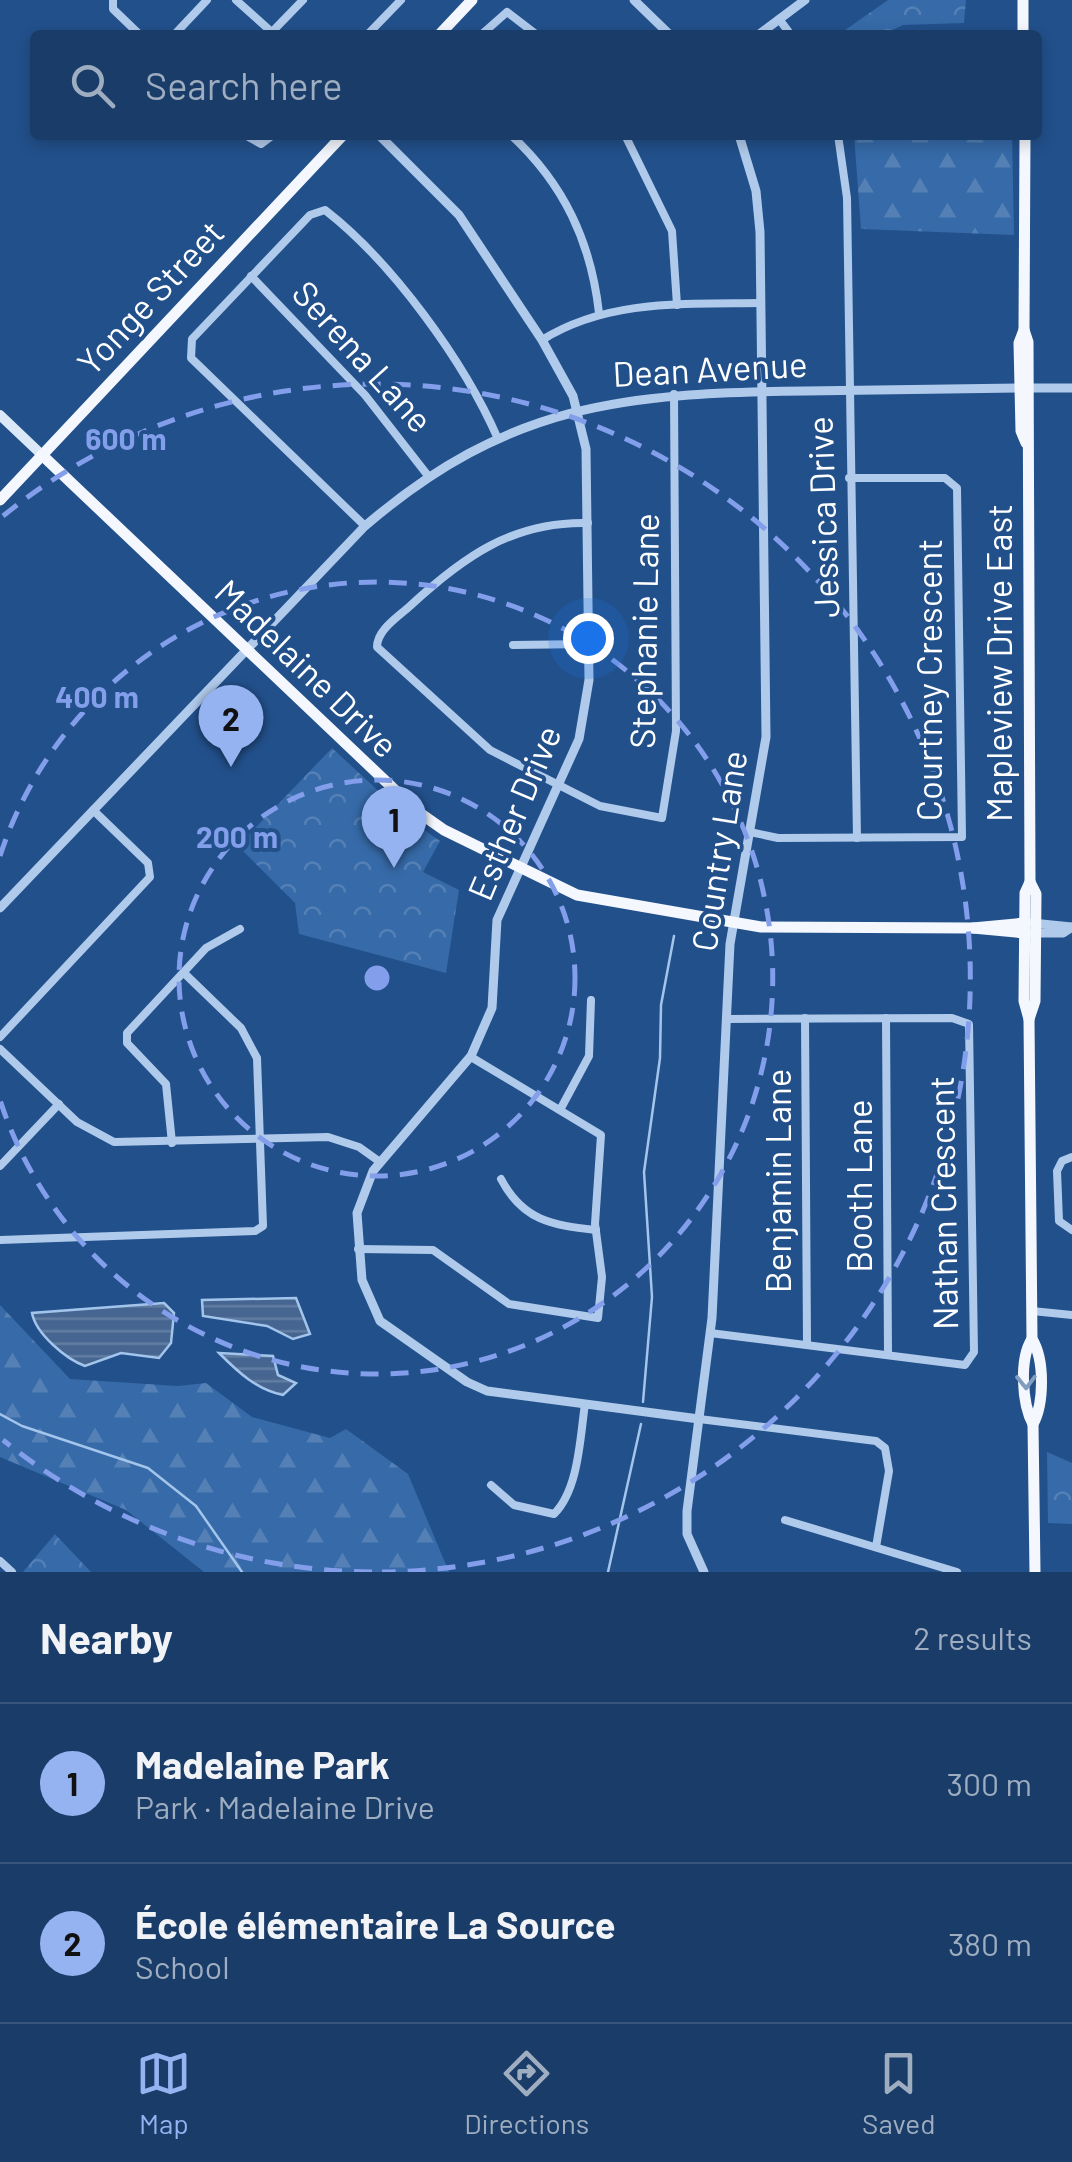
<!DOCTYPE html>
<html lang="en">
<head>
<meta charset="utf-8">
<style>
  :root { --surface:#1a3c68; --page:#274771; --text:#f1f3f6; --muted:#9fadc0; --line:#38567c; --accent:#95b2f1 }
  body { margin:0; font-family:Barlow,sans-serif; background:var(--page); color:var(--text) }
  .you { position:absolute; left:588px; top:638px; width:35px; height:35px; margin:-25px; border:8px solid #fff; border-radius:50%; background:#1a73e8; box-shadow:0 0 0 15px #1a73e833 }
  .badge { display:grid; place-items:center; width:65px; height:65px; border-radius:50%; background:var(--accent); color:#111; font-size:32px; font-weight:700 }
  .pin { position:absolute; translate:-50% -82px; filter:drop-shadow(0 2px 5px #0008) }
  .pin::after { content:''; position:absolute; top:52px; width:35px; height:30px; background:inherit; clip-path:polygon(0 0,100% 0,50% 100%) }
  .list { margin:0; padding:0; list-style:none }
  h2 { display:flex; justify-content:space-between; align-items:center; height:130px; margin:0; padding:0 40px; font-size:42px }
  h2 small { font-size:32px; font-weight:400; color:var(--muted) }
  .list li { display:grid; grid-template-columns:65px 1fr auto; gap:30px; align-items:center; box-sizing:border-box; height:160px; padding:0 40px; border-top:2px solid var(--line) }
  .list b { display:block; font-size:38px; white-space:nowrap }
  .list p { margin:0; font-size:32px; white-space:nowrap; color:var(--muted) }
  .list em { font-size:32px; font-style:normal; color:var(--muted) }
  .icon { flex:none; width:55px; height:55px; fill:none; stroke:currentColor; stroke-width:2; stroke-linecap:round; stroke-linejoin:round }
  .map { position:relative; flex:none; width:1072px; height:1572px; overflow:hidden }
  .search { position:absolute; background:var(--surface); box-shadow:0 5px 15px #0003; left:30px; right:30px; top:30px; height:110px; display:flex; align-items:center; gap:25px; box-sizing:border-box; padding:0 35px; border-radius:10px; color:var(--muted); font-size:38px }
  .sheet { height:450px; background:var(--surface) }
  nav { display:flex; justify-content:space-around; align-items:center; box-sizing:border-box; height:140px; border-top:2px solid var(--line); background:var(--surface); font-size:28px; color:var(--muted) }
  nav a { display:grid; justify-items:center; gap:5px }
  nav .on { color:var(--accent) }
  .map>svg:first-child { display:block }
</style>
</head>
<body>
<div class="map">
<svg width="1072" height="1572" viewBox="0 0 1072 1572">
  <defs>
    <pattern id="forest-firs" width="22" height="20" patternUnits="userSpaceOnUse" patternTransform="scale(2.5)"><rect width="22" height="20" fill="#366aa8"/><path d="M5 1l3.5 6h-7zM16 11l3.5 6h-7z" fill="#5480b5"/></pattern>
    <pattern id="park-crowns" width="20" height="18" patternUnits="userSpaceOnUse" patternTransform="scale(2.5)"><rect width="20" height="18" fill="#366aa8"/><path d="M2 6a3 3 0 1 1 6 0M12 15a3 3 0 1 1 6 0" fill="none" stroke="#5480b5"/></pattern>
    <pattern id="water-rules" width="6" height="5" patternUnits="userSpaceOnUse" patternTransform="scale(2.5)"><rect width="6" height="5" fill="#466691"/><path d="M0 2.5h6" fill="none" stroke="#627da2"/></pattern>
  </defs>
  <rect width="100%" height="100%" fill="#22508b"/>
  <g fill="url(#forest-firs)">
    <path d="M854,135H1012L1014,235L861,229Z"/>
    <path d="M0,1305L70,1379L178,1386L206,1383L252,1417L330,1438L346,1429L408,1474L449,1572H204L126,1510L0,1457Z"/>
  </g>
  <g fill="url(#park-crowns)">
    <path d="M888,0H966L964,23L903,25L882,35H838Z"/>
    <path d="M332,748L410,820L440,841L423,872L459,890L446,973L299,934L295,903L238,846Z"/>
    <path d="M1047,1452L1072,1463V1524L1048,1523Z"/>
    <path d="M55,1534L91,1572H23Z"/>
  </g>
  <g fill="url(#water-rules)" stroke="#a3c5ec" stroke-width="2.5">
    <path d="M296,1298L310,1334L293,1339L267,1326L203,1316L202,1300Z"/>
    <path d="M164,1303L174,1313L171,1343L159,1358L121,1353L85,1366C66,1359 36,1334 32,1313Z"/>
    <path d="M219,1353L273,1356L278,1375L296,1383L283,1395C257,1390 238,1372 219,1353Z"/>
  </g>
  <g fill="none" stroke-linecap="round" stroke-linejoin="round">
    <g stroke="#a3c5ec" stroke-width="2.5">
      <path d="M643,1402L652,1297L644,1172L660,1058L661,1005L674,936"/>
      <path d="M0,1414L22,1426L148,1468L196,1506L242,1572"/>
      <path d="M608,1572L641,1424"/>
    </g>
    <g stroke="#b0caeb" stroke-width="8">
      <path d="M113,0V9L140,35"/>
      <path d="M236,0L275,35"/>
      <path d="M779,19L791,35"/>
      <path d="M174,35L207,0"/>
      <path d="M269,35L303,0"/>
      <path d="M367,35L401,0"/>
      <path d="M481,35L507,12L537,35"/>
      <path d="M245,135L261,144L273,135"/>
      <path d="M511,135C564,184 591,242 599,313"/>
      <path d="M625,135L672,231L677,305"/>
      <path d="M838,135L847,198L857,838"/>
      <path d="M251,276L365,395L429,477"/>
      <path d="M542,340C607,299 686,304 761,303"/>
      <path d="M588,523C513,521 463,557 410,606C398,617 377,630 377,647L490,750L600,806L662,818L676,731L674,394"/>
      <path d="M365,526L191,358L192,339L310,215L325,210C392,262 464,361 498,439"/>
      <path d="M513,645L589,644"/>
      <path d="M750,832L778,838L962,837L957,488L945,478H849"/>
      <path d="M805,1018L807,1344"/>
      <path d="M886,1018L888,1353"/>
      <path d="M0,1037L150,877L148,863L93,810"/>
      <path d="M0,1049L77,1122L114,1142L328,1137L359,1147L380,1162"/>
      <path d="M560,1110L589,1056L591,1000"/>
      <path d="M172,1143L166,1084L127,1043V1033L206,948L240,929"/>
      <path d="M1072,1157L1062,1161L1057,1171L1059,1221L1072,1230"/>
      <path d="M0,1166L59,1104"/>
      <path d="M501,1179C523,1221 552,1225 596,1230"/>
      <path d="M0,1240L255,1231L263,1226L257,1058L241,1028L184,973"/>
      <path d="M358,1249L433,1250L509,1304L598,1318L602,1277L595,1224L601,1135L471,1057"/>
      <path d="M1032,1311L1072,1315"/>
      <path d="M710,1333L965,1365L974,1352L969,1024L952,1018L727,1019"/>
      <path d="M699,1419L876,1441L885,1448L889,1471L876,1547"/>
      <path d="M491,1485L514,1505L554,1514C579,1489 580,1437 585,1404"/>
      <path d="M785,1520L957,1572"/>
      <path d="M0,1561L12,1572"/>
    </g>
    <g stroke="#b0caeb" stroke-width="9">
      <path d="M634,0L670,35"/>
      <path d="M758,35L805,0"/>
      <path d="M379,135L459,215L542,340L573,396L586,449L589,680L579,739L497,920L492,1008L471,1056L373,1171L357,1213L362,1280L380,1321L467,1382L487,1391L699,1419"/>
      <path d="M1029,388H1072"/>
      <path d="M0,908L365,526C509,403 624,393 806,391C877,390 948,389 1020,388"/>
      <path d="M1032,923L1072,927"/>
      <path d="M1031,933H1063L1072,927"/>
      <path d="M704,1572L687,1534V1511L712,1318L730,944L766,737L760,232L756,191L739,135"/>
    </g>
    <path stroke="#dbe8f8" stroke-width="10" d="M0,415L42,455"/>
    <g stroke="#f4f8fe" stroke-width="11">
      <path d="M1023,0V35"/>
      <path d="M439,35L472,0"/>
      <path d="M1025,135L1024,330L1019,343L1021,431L1026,443"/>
      <path d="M1024,330L1028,342L1030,882L1025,893L1024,1001L1029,1019L1032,1339C1045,1360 1044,1404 1033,1424L1035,1572"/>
      <path d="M42,455L417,811L444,830L577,895L761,927L973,928L1025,923"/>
      <path d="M0,500L343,135"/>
      <path d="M973,928L1025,933"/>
      <path d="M1029,1019L1035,1001L1036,894L1030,882"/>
      <path d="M1032,1339C1019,1359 1022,1404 1033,1424"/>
    </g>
  </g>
  <defs><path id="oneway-chevron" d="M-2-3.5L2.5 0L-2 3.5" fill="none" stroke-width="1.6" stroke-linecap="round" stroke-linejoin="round" transform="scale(2.5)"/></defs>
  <use stroke="#809cbf" href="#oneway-chevron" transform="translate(1026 1382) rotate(89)"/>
  <g fill="none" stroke="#839eea" stroke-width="5" stroke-dasharray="18 12">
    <circle cx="377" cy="978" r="198"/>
    <path d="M0 856A396 396 0 1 1 0 1100"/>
    <path d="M372 1572A594 594 0 0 1 3 1440M3 516A594 594 0 1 1 382 1572"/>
  </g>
  <g text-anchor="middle" stroke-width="8" stroke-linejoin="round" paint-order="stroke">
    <g font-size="35" fill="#fff" stroke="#22508b">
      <text transform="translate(151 298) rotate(-47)" y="12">Yonge Street</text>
      <text transform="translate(362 357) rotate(48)" y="12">Serena Lane</text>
      <text transform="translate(710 370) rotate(-3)" y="12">Dean Avenue</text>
      <text transform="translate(824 517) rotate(-92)" y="12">Jessica Drive</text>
      <text transform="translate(645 631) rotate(-89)" y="12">Stephanie Lane</text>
      <text transform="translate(1000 663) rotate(-90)" y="12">Mapleview Drive East</text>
      <text transform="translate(306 669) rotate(44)" y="12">Madelaine Drive</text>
      <text transform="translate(930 680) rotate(-90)" y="12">Courtney Crescent</text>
      <text transform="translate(515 813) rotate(-67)" y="12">Esther Drive</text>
      <text transform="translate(720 851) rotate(-81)" y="12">Country Lane</text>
      <text transform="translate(779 1181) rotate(-90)" y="12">Benjamin Lane</text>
      <text transform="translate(860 1186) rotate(-90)" y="12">Booth Lane</text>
      <text transform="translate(944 1203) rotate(-91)" y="12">Nathan Crescent</text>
    </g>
  </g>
  <circle cx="377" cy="978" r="15" fill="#839eea" stroke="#22508b" stroke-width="5"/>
  <g font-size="30" text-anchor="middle" font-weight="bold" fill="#839eea" stroke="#22508b" stroke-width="8" stroke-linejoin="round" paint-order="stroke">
    <text x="126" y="450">600 m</text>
    <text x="97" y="708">400 m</text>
    <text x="237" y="848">200 m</text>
  </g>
</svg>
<div class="you"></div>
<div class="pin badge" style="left:394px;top:868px">1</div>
<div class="pin badge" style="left:231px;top:767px">2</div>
<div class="search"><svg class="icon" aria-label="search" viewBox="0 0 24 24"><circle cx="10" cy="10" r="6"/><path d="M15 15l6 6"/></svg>Search here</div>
</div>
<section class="sheet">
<h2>Nearby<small>2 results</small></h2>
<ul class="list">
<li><span class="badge">1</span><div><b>Madelaine Park</b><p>Park · Madelaine Drive</p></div><em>300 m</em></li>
<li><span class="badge">2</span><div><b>École élémentaire La Source</b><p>School</p></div><em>380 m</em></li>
</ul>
</section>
<nav>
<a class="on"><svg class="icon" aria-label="map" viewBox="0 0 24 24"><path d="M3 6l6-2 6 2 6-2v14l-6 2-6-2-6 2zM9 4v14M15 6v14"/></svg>Map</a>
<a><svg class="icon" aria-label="directions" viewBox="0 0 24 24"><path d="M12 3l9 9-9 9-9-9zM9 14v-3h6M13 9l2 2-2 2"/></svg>Directions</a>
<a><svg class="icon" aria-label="saved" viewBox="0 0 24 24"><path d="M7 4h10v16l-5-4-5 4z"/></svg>Saved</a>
</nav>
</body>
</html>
